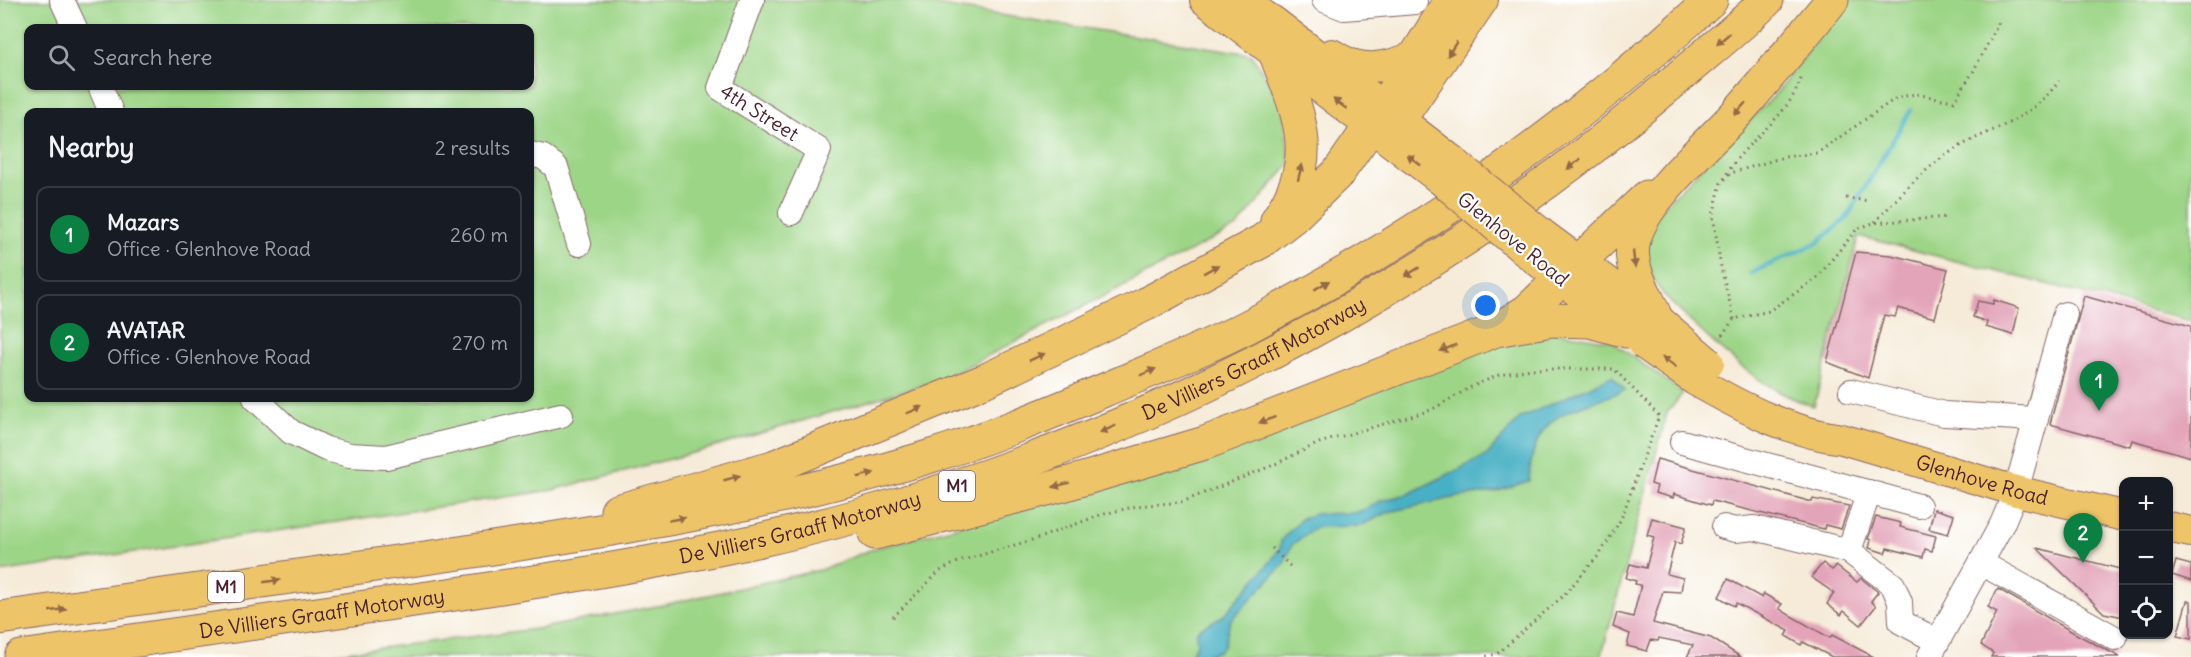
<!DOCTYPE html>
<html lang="en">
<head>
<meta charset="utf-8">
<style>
  :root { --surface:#171b24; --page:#20242c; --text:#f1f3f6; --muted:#9ea1a6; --line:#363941; --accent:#0b8043 }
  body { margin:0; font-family:Delius,sans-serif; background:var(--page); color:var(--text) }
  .controls { position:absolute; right:18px; bottom:18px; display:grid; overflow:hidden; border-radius:12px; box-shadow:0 2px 4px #0004 }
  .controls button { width:54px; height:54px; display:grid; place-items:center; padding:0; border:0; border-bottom:2px solid var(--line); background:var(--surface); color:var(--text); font:30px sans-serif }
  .you { position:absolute; left:1486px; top:306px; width:21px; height:21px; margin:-15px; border:4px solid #fff; border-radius:50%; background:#1a73e8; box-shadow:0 0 0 9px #1a73e833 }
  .badge { display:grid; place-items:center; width:39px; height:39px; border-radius:50%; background:var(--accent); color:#fff; font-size:20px; font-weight:700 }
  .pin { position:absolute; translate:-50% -50px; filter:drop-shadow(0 2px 3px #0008) }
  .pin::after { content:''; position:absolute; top:32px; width:21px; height:18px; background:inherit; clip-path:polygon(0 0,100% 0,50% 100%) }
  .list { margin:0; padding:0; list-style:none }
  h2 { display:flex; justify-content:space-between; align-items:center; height:78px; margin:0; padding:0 24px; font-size:26px }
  h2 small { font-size:20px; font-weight:400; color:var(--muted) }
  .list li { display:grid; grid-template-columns:39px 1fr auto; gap:18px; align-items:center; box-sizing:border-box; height:96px; margin:0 12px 12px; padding:0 12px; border:2px solid var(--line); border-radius:12px }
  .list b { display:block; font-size:22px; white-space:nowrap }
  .list p { margin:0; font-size:20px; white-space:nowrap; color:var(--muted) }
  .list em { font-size:20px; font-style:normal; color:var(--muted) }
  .icon { flex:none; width:33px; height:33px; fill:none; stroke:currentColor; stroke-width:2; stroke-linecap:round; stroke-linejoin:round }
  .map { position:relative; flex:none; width:2191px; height:657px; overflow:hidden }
  .search { position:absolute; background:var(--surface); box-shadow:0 2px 4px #0004; left:24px; top:24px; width:510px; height:66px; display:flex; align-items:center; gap:15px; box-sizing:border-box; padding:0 21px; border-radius:12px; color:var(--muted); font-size:22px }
  .panel { position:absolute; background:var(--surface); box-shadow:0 2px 4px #0004; left:24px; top:108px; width:510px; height:294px; border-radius:12px }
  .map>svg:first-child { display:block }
</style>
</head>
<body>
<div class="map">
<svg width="2191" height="657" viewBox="0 0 2191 657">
  <rect width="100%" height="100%" fill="#fff"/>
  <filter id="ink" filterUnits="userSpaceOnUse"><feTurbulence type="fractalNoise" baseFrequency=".0167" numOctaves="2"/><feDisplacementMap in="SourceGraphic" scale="12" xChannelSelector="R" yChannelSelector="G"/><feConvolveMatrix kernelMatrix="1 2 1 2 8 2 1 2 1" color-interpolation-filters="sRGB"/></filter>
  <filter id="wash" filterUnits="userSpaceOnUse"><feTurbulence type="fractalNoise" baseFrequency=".008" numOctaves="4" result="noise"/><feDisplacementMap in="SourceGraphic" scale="24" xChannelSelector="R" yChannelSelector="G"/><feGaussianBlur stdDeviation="1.35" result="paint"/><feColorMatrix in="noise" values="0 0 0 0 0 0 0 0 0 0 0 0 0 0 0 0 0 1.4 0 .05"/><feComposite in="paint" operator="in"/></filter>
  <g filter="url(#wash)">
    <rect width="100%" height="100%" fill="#f5ebd8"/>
    <g fill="#9dd587" stroke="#747a59" stroke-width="1.5" fill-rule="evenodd">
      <path d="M0,0H904L1251,54L1282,103L1290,164L1237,227L943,379L711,448L553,490L0,572ZM28,28H530V86H28ZM28,112H530V398H28Z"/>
      <path d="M1848,0H2191V321L1862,237L1858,238L1814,406C1765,392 1726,355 1690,321C1682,312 1671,304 1664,295C1650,278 1646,256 1640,236L1655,214L1773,97Z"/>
      <path d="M1545,330L1611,341L1683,393L1667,413L1601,657H306L536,629L668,604L820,570L873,549L1134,479L1499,341Z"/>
    </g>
    <path fill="#46b0c4" stroke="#486878" stroke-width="1.5" d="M1612,376L1625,390C1570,412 1532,411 1529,481L1495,492L1457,497L1389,512L1360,526L1316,527L1292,545L1283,565L1230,621L1224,646L1219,651L1203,657H1189L1197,644L1196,633L1200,628L1223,616L1271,561L1280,548L1281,540L1302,518L1315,514L1354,513L1365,509L1380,501L1408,494L1486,456L1520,418Z"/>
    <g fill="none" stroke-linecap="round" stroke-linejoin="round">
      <path stroke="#46b0c4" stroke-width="4.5" d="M1751,273L1817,243L1846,219L1911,110"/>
    </g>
    <g id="blocks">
      <g fill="#e3a4b9">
        <path d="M1856,252L1891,255L1948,269L1935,318L1898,308L1895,317L1884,315L1868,378L1827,362Z"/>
        <path d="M2084,296L2191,326V457L2132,440L2130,446L2050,424Z"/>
        <path d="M1994,300L2019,308L2013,335L1986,327L1987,322L1973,317L1978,301L1993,304Z"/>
        <path d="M1657,459L1812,502L1813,499L1849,506L1841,529L1825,525L1824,529L1712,501L1711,505L1674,494L1673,498L1655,493L1657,486L1651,484Z"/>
        <path d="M1934,509L1954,515L1948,534L1929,529Z"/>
        <path d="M1876,517L1901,523L1900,527L1936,536L1932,551L1925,549L1923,557L1887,548L1885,553L1869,548L1871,540L1868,539Z"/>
        <path d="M1652,518L1686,527L1681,544L1675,542L1667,574L1683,578L1681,592L1663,591L1653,623L1711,638L1741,657H1687L1693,645L1659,638L1658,641L1651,640L1647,651L1627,646L1630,634L1613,627L1617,613L1633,617L1641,585L1635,584L1636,581L1626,578L1630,564L1646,568L1654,537L1647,535Z"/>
        <path d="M2037,548L2124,570V617L2104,613Z"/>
        <path d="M2176,561L2191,565V581L2172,575Z"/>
        <path d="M1823,563L1832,570L1836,566L1857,582L1861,578L1878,592L1871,601L1876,606L1861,625L1844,611L1841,615L1827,604L1834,593L1811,577Z"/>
        <path d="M1728,579L1762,598L1764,594L1782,604L1779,608L1784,612L1830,638L1832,635L1874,657H1832L1803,642L1801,645L1786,636L1789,631L1736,603L1734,606L1719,597Z"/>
        <path d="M1998,589L2078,635L2120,657H1991L1993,653L1981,645L1997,612L1988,607Z"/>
        <path d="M2187,601H2191V639L2177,636Z"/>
      </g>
    </g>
  </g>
  <g filter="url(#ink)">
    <use href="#blocks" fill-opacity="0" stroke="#866668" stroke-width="1.5"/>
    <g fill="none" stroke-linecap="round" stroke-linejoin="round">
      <g stroke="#866668" stroke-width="26">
        <g id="minor">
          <path d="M62,0L75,28"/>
          <path id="s1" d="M752,0L720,88L819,150L791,213"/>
          <path d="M1324,0L1344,8L1415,2"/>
          <path d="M100,86L111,112"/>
          <path d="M530,154L543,157L556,167L579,244"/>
          <path d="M1851,391L1944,414L2036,419"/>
          <path d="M255,398L291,432L326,449L350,455L386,457L561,415"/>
          <path d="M1682,442L1919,506"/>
          <path d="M1724,527L1735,530L1754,528L1849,551L1893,585L1900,602L1901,622L1937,641"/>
          <path d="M1849,551L1869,492"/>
          <path d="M1981,563L2115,638"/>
          <path d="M1929,657L2002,524L2016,491L2065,314"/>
        </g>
      </g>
      <g stroke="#866668" stroke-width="32">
        <g id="major">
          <path d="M1205,0L1441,180"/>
          <path d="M1240,0L1274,22L1450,159"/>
          <path d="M1332,54C1359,73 1383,69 1413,57"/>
          <path d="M1373,122L1449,0"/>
          <path d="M1389,137L1483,0"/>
          <path d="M1542,234L1660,321"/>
          <path d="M1526,252L1626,330"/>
          <path id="s2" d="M1696,381C1743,408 1789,432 1842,439L2016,491L2124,516"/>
          <path d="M2168,527L2191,532"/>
        </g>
      </g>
      <g stroke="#866668" stroke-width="35">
        <g id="highway">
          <path d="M1276,55C1300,117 1320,159 1277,220"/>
          <path d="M1656,318C1647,295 1629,271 1633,245C1638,204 1709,144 1737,113C1769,76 1801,38 1832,0"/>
          <path d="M1506,324L1527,311L1647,197"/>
          <path d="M617,511L773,467L984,381L1146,304L1262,241L1293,217L1338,173L1370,127"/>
          <path d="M875,533L1066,484L1205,443L1496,330L1551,320L1590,321L1627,331"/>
          <path d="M0,618C151,598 302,576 453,554C613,530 772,505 928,457C987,439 1045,415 1102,391C1151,370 1200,351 1247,327C1415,240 1572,128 1711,0"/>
          <path id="s3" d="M21,657C173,635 325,614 476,591C605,571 735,550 861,515C1159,432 1439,283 1673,82C1704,55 1738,29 1767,0"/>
        </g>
      </g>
      <g stroke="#866668" stroke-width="3" stroke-dasharray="1.5 4.5" stroke-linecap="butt">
        <path d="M1724,179C1745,138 1787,122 1802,76"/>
        <path d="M1846,198L1869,201"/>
        <path d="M1875,222C1898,198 1920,172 1949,153C1992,125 2024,127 2059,81"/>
        <path d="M1734,319L1721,268L1713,215L1721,183L1731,173L1784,157L1817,153L1896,98L1915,94L1954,101L1973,72L2000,20"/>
        <path d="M1722,335L1734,319L1769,311L1816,279L1857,229L1873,223L1947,217"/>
        <path d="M1272,548L1293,569"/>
        <path d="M893,617L940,571L960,561L1039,538L1100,515L1137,506L1182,502L1271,466L1319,443L1431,410L1471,387L1499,375L1531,369H1614L1659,416L1621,519L1600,554L1563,596L1497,654L1482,657"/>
      </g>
      <use href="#minor" stroke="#fff" stroke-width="24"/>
      <use href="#major" stroke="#eec469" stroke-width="30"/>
      <use href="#highway" stroke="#eec469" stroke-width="33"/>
      <g stroke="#866668" stroke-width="32" stroke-linecap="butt">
        <g id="major-bridge">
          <path d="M1450,159L1542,234"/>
          <path d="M1441,180L1526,252"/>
          <path d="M1661,322L1709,363"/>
          <path d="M1642,343L1696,381"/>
        </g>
      </g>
      <use href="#major-bridge" stroke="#eec469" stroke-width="30"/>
    </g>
    <defs><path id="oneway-solid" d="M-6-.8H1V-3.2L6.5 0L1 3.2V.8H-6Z" transform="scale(1.5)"/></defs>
    <g fill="#946947">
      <use href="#oneway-solid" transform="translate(1723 39) rotate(139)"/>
      <use href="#oneway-solid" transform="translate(1452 49) rotate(123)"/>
      <use href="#oneway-solid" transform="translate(1340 104) rotate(-143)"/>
      <use href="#oneway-solid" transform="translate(1740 109) rotate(131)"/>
      <use href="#oneway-solid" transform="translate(1414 160) rotate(-142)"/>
      <use href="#oneway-solid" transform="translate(1574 164) rotate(142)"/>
      <use href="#oneway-solid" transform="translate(1300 172) rotate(-76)"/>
      <use href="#oneway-solid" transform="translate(1634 259) rotate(83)"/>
      <use href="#oneway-solid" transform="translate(1211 269) rotate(-29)"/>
      <use href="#oneway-solid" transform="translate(1412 272) rotate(148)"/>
      <use href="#oneway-solid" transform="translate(1322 285) rotate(-31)"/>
      <use href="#oneway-solid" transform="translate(1448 348) rotate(158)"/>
      <use href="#oneway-solid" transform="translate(1037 357) rotate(-25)"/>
      <use href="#oneway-solid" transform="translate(1669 362) rotate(-145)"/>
      <use href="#oneway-solid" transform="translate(1148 372) rotate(-23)"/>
      <use href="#oneway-solid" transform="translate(915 410) rotate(-23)"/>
      <use href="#oneway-solid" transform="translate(1267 420) rotate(160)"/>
      <use href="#oneway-solid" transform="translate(1108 429) rotate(157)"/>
      <use href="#oneway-solid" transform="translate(866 475) rotate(-15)"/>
      <use href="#oneway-solid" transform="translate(732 478) rotate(-16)"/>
      <use href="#oneway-solid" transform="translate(1061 485) rotate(165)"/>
      <use href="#oneway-solid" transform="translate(677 519) rotate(-10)"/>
      <use href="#oneway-solid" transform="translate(272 581) rotate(-8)"/>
      <use href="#oneway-solid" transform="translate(58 610) rotate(-8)"/>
    </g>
  </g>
  <g text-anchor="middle" stroke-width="4.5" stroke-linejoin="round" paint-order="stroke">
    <g fill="#fff" stroke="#80626b" stroke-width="1.5">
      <rect x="939" y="471" width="36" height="30" rx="4.5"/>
      <rect x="208" y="572" width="36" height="30" rx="4.5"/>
    </g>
    <g font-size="18" font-weight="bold" fill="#4a1f2b">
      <text x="957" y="492">M1</text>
      <text x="226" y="593">M1</text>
    </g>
    <g font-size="20" fill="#4a1f2b" stroke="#fff">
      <text dy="7" stroke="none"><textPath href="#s1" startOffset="140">4th Street</textPath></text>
      <text transform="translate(1513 239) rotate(39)" y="7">Glenhove Road</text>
      <text dy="7" stroke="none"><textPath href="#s3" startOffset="1276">De Villiers Graaff Motorway</textPath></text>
      <text dy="7" stroke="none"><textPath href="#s2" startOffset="304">Glenhove Road</textPath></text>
      <text dy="7" stroke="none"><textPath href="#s3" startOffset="790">De Villiers Graaff Motorway</textPath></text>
      <text dy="7" stroke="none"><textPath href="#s3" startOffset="304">De Villiers Graaff Motorway</textPath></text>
    </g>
  </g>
</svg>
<div class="controls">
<button>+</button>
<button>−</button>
<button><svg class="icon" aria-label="locate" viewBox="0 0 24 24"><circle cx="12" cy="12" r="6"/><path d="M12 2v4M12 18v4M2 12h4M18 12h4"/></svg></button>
</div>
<div class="you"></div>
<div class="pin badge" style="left:2099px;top:411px">1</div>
<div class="pin badge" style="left:2083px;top:563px">2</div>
<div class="search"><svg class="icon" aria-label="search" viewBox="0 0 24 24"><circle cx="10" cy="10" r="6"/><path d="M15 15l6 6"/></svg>Search here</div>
<section class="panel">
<h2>Nearby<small>2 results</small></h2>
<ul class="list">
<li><span class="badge">1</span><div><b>Mazars</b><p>Office · Glenhove Road</p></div><em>260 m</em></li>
<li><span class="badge">2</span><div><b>AVATAR</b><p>Office · Glenhove Road</p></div><em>270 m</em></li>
</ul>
</section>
</div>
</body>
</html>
